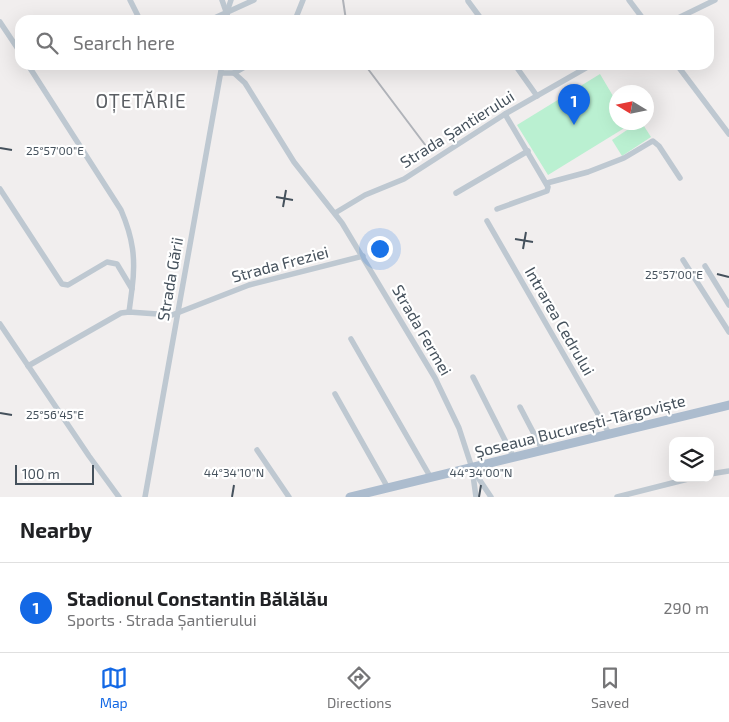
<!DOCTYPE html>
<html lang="en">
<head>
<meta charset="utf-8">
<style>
  :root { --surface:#fff; --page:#f6f6f6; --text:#202124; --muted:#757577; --line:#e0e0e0; --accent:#1368e5 }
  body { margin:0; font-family:"Exo 2",sans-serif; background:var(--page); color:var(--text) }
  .controls { position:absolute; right:15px; bottom:15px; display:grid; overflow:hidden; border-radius:10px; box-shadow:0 5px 20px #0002 }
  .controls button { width:45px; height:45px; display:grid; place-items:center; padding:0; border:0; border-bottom:1px solid var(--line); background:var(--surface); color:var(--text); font:25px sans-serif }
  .compass { position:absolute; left:609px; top:85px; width:45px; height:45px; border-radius:50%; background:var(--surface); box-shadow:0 5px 20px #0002; rotate:280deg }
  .scale { position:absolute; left:15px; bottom:12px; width:79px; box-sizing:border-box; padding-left:5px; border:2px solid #45515c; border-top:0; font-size:14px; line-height:18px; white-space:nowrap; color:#45515c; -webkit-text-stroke:4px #fff; paint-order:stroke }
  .you { position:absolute; left:379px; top:248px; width:18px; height:18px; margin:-12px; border:4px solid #fff; border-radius:50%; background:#1a73e8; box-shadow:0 0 0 8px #1a73e833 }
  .badge { display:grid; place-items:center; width:32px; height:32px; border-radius:50%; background:var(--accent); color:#fff; font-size:16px; font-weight:700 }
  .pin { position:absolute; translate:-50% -41px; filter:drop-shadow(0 1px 2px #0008) }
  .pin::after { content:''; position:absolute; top:26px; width:18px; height:15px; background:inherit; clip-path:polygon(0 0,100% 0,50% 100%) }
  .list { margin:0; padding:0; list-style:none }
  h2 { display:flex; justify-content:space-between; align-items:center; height:65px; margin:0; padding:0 20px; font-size:21px }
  h2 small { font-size:16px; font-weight:400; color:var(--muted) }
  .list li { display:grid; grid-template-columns:32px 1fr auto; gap:15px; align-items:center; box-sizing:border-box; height:90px; padding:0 20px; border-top:1px solid var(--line) }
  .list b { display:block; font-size:19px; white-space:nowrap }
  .list p { margin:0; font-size:16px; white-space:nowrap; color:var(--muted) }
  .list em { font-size:16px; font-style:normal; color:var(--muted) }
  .icon { flex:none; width:28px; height:28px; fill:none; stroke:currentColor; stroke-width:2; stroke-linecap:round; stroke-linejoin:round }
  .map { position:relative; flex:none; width:729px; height:497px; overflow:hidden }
  .search { position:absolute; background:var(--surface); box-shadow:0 5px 20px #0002; left:15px; right:15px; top:15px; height:55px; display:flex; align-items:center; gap:12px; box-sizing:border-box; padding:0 18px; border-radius:15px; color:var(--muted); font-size:19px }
  .sheet { height:155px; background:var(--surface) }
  nav { display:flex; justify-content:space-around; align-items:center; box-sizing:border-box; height:70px; border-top:1px solid var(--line); background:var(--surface); font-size:14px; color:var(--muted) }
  nav a { display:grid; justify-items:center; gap:2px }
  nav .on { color:var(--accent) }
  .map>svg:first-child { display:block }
</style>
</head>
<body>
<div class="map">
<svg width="729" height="497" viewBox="0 0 729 497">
  <rect width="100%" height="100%" fill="#f1eeee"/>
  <g fill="#baf0d1">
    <path d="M600,74L616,101V122L630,123L631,124L548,175L517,125Z"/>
    <path d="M639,122L642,123L651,137L622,156L612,140Z"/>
  </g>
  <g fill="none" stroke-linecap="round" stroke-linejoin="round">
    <g stroke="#bec8d1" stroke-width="5.5">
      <path d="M130,0L140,20"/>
      <path d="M222,0L229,20"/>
      <path d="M629,0L644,20"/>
      <path d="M468,1L482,20"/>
      <path d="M227,12L231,0"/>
      <path d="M210,20L254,0"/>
      <path d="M295,20L303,0"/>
      <path d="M674,20L715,0"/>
      <path d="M0,22L20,52"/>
      <path d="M28,65L121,210C133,238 136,259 132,289"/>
      <path d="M515,65L537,96"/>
      <path d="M677,65L729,134"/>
      <path d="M221,73H234L245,83L294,162L342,223L435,378L459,428L472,468L476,497"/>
      <path d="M234,73L248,65"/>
      <path d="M547,183L588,172L624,158L651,142L653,141L659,146L680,178"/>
      <path d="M0,189L62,284L68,285L107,262L117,264L132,289L129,312"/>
      <path d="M456,193L528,151"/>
      <path d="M497,209L547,191L548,187L505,114"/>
      <path d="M335,213L365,195L404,179L505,114L591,65"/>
      <path d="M487,221L610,435"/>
      <path d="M683,260L729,332"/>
      <path d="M705,266L729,305"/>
      <path d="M0,324L89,456L119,497"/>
      <path d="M351,339L431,478"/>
      <path d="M28,366L121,313L129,312L172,315L249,285L363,256"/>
      <path d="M473,377L514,458"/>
      <path d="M335,394L388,488"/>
      <path d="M520,407L543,451"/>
      <path d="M257,450L289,497"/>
      <path d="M473,470L491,497"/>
      <path d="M710,474L729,471"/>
      <path d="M145,497L222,65"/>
      <path d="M617,497L692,478"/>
    </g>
    <path stroke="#acbcce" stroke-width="9" d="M350,497L729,405"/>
    <g stroke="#b0b3b9" stroke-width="2">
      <path d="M343,0L346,20"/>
      <path d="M365,65L426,146"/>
    </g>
  </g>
  <path fill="none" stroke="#45515c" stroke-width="2" d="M0,148L12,150M276,197L293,200M283,207L286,190M515,239L533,242M523,249L526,232M717,274L729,277M0,413L12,415M232,497L234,485M479,497L481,485"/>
  <g text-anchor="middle" stroke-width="4.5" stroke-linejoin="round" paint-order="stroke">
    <g font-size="16" fill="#45515c" stroke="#fff">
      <text transform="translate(457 129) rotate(-32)" y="6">Strada Șantierului</text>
      <text transform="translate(280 264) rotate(-15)" y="6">Strada Freziei</text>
      <text transform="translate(170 279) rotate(-80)" y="6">Strada Gării</text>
      <text transform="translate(560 321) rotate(60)" y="6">Intrarea Cedrului</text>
      <text transform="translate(422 330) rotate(60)" y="6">Strada Fermei</text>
      <text transform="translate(580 426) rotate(-14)" y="6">Șoseaua București-Târgoviște</text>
    </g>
    <g font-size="19" letter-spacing="1" fill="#5a5e63" stroke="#fff">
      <text x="141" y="108">OȚETĂRIE</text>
    </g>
  </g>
  <g font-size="12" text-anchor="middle" fill="#45515c" stroke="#fff" stroke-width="4.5" stroke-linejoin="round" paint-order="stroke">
    <text x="55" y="155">25°57'00"E</text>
    <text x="674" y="279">25°57'00"E</text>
    <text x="55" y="419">25°56'45"E</text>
    <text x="234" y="477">44°34'10"N</text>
    <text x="481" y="477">44°34'00"N</text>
  </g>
</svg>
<div class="controls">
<button><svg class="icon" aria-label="layers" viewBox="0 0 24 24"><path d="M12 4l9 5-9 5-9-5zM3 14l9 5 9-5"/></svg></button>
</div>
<svg class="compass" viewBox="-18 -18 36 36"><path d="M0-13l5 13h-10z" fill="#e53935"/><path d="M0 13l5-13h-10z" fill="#757577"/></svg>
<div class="scale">100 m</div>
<div class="you"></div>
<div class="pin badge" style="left:574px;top:125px">1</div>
<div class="search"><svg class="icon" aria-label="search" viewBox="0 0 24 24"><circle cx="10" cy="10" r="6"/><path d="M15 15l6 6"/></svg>Search here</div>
</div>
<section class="sheet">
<h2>Nearby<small></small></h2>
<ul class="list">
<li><span class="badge">1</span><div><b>Stadionul Constantin Bălălău</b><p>Sports · Strada Șantierului</p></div><em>290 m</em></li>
</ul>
</section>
<nav>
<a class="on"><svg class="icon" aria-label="map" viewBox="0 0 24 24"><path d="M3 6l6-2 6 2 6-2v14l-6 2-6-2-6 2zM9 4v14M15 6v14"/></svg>Map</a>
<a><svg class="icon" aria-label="directions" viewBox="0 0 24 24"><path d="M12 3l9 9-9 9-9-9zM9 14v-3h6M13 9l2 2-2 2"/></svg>Directions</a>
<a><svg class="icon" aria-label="saved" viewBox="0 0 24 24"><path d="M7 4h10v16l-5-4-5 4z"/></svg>Saved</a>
</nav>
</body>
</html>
